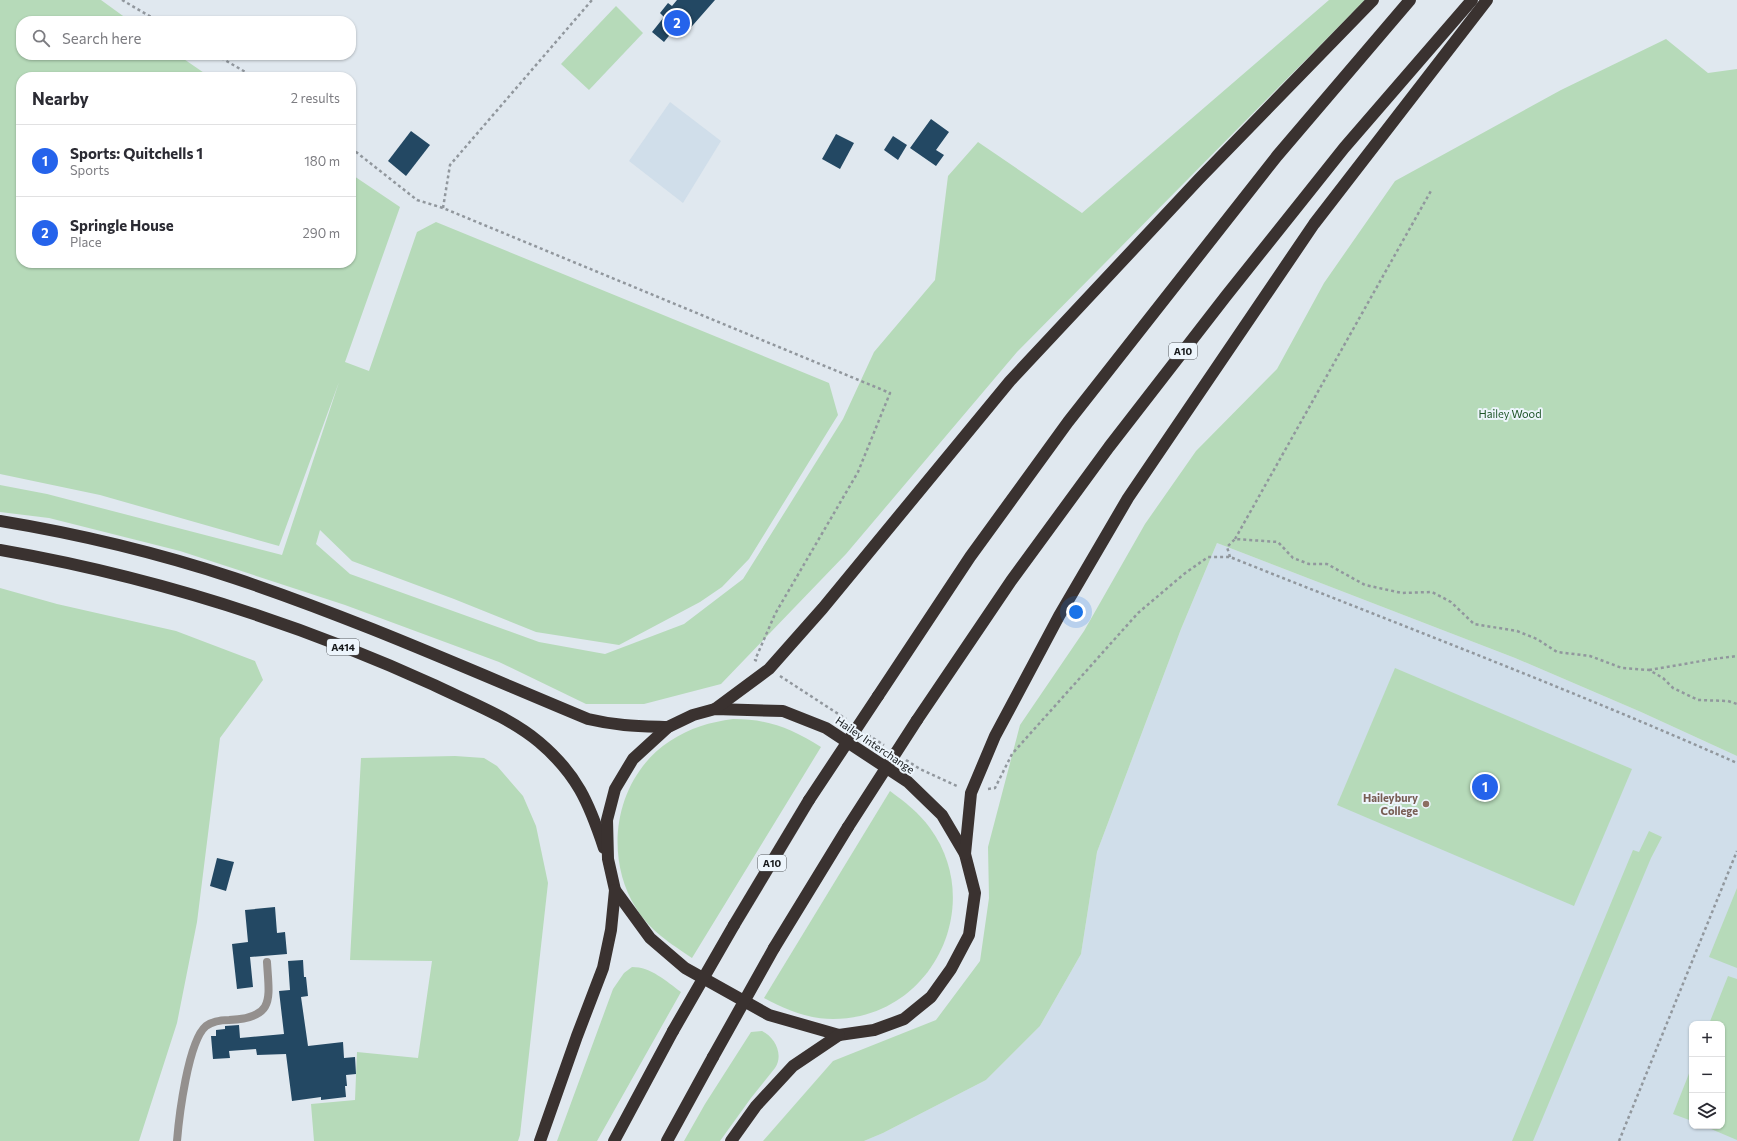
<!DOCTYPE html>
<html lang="en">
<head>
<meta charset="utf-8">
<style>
  :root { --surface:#fff; --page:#f2f2f3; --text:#2b2b33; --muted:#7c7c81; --line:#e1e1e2; --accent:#2563eb }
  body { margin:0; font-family:Commissioner,sans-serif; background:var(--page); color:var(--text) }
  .controls { position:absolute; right:12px; bottom:12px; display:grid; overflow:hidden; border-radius:8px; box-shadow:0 1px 3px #0004 }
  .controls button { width:36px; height:36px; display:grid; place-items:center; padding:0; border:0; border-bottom:1px solid var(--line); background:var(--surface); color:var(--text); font:20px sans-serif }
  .you { position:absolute; left:1076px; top:612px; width:14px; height:14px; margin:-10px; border:3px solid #fff; border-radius:50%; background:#1a73e8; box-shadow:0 0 0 6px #1a73e833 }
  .badge { display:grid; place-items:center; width:26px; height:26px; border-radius:50%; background:var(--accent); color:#fff; font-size:13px; font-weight:700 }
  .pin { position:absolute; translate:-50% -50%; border:2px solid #fff; box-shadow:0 1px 4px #0006 }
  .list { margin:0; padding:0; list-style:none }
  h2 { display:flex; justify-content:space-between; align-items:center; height:52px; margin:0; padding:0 16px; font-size:17px }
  h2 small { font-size:13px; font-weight:400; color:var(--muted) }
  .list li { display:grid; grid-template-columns:26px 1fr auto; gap:12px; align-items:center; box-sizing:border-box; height:72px; padding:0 16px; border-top:1px solid var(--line) }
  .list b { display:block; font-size:15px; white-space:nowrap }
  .list p { margin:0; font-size:13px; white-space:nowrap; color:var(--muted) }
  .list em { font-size:13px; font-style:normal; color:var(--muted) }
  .icon { flex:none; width:22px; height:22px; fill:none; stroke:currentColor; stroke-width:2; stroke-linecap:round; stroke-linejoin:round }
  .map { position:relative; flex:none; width:1737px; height:1141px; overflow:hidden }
  .search { position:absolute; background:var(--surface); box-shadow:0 1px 3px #0004; left:16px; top:16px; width:340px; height:44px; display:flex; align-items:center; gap:10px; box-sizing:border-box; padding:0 14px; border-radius:16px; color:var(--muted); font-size:15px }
  .panel { position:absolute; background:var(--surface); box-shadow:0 1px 3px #0004; left:16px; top:72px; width:340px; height:196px; border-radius:16px }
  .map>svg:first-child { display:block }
</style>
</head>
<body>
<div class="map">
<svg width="1737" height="1141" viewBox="0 0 1737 1141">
  <rect width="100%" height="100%" fill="#e0e8ef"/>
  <g fill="#d0deea" fill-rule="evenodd">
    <path d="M670,102L721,141L683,203L629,161Z"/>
    <path d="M1217,543L1515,658L1641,712L1737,756V1141H864L883,1133L986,1080L1040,1026L1081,954L1097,852L1181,629ZM1692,1024H1722V1126H1692Z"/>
  </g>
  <g fill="#b6dab9">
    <path d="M0,0H101L130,21H21V55H178L210,77H21V263H351V174L400,207L345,362L369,371L417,232L436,222L829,383L838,415L749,559L722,587L700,602L619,645L536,632L454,599L352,561L320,530L316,544L350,574L539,642L605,654L684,624L743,579L843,419L874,352L935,280L948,176L978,142L1082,213L1329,0H1365L1017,352L846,554L721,684L644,704H586L499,662L345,605L180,551L49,518L0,512V485L47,494L282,555L339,382L279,546L100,495L0,474Z"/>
    <path d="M616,6L643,33L589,90L561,64Z"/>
    <path d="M1666,39L1708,73L1737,69V756L1641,712L1515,658L1217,543L1181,629L1097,852L1081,954L1040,1026L986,1080L883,1133L864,1141H763L833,1061L936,1020L980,961L989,898L988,847L1020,725L1084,631L1145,524L1196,451L1277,369L1324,283L1395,181L1561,90Z"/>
    <path d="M0,588L57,604L176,631L255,661L263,680L220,738L197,922L177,1023L139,1141H0Z"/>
    <path d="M1395,668L1632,769L1574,906L1337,805Z"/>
    <path d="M733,719C768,719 791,728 821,747L692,958C670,943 650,931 636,908C602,854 616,776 670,741C690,728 710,722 733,719Z"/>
    <path d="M455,756L484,758L497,766L523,796L536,826L548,883L520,1135L518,1141H314L311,1104L355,1100L357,1052L418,1058L432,961L350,960L361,758Z"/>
    <path d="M890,791C905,802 919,813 930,828C987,906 931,1019 833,1019C808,1019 786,1010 764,998Z"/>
    <path d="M1649,831L1662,837L1651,858L1533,1141H1512L1633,850L1639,852Z"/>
    <path d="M1737,888V968L1709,957Z"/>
    <path d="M632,967C651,967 666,981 681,992L597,1141H557L613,989L624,973Z"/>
    <path d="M1728,976L1737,979V1140L1704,1126H1722V1024H1709Z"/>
    <path d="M762,1031C775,1037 784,1055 775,1068L751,1098L720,1141H684L705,1104L751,1032Z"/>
    <path d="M1692,1066V1121L1673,1114Z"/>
  </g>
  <g fill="#234863">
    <path d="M677,0H715L686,33L677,26L664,42L652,32L664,17L660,13L668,3L672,6Z"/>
    <path d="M931,119L949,132L936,150L944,155L936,166L910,148Z"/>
    <path d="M411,131L430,145L406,176L388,161Z"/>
    <path d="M836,134L854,143L840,169L822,159Z"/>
    <path d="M893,136L907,145L898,160L884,150Z"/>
    <path d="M217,858L234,862L226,891L210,886Z"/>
    <path d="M275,907L277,933L285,932L287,954L250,957L253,987L237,989L232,944L248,942L245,910Z"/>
    <path d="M303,960L304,977H306L308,996L301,997L308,1046L343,1042L344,1058L355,1057L356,1074L346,1075L347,1086H345L346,1097L321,1100V1097L292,1101L286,1054L257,1055L256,1049L229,1051L230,1058L213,1059L211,1036H216V1030L225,1029V1026L239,1025L240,1038L284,1034L279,991L290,990L288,961Z"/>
  </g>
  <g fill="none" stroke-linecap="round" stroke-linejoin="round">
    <g stroke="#91979d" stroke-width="2.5" stroke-dasharray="3 3" stroke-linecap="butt">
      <path d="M122,0L158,21"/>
      <path d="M216,55L254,77"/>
      <path d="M351,148L417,200L443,208L890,393L858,472L775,614L755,660L757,661"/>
      <path d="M443,208L450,165L592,0"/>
      <path d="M1235,539L1432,189"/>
      <path d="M1230,557L1227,547L1235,539L1278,542L1293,558L1309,564H1327L1365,585L1402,593L1432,592L1451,602L1474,624L1517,631L1537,639L1557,652L1590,656L1622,668L1649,670L1663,678L1673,688L1698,700L1728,701L1737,704"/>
      <path d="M1649,670L1713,659L1737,656"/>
      <path d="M780,676L846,719"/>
      <path d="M868,735L884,745"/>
      <path d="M906,760L920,769L959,787"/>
      <path d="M988,789L995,788L1012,754L1138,613L1184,574L1208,557H1230C1400,625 1570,689 1737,763"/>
      <path d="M1619,1141L1737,851"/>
    </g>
    <path stroke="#94908e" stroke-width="8" d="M177,1141C179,1117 188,1041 206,1026C213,1021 222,1020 229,1020C276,1018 269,998 267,962"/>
    <g stroke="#3a3230" stroke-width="12">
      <path d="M0,521C79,534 158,553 234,578C354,618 470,670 588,719C617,726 639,726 668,727"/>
      <path d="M0,550C149,576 296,622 434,685C469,702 509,717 539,742C577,774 589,803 604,848"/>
      <path d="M878,696L970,557L1068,422L1277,156L1410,0"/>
      <path d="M715,709L783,711L826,728L908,782L942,815L965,854L975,893L969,935L951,969L931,997L904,1019L874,1030L839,1035L769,1015L685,968L650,938L615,890L608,859L607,820L615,789L633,759L668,727L693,715Z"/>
      <path d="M715,709L769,669L823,608L1010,381L1199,179L1373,0"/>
      <path d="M917,720L1011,581L1109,447L1226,296L1344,148L1472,0"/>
      <path d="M965,854L971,793L995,736L1059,616L1128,498L1314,224L1487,0"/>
      <path d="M734,925L809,800"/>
      <path d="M774,948L848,827"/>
      <path d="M540,1141L577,1036L603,968L611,930L615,890"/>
      <path d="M614,1141L673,1031"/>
      <path d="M667,1141L713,1057"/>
      <path d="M731,1141L756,1106L793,1066L839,1035"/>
    </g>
    <g stroke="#3a3230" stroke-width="12">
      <path d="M809,800L878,696"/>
      <path d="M848,827L917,720"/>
      <path d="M673,1031L734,925"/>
      <path d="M713,1057L774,948"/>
    </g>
  </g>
  <circle fill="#8d6e63" stroke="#edf5fc" stroke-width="1.5" cx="1426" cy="804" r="4"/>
  <g text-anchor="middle" stroke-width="4" stroke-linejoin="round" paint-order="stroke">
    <g fill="#edf5fc" stroke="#565b5e" stroke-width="1">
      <rect x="1169" y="343" width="28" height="16" rx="3"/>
      <rect x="327" y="639" width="32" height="16" rx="3"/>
      <rect x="758" y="855" width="28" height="16" rx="3"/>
    </g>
    <g font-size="10" font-weight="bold" fill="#16191b">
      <text x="1183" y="355">A10</text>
      <text x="343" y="651">A414</text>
      <text x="772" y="867">A10</text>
    </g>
    <g font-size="11" fill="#1e5528" stroke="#edf5fc">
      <text x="1510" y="418">Hailey Wood</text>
    </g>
    <g font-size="11" fill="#16191b" stroke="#edf5fc">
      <text transform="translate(875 745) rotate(34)" y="4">Hailey Interchange</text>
    </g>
    <g font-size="11" font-weight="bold" fill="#785e54" stroke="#edf5fc" text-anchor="end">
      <text x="1418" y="802">Haileybury<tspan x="1418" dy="13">College</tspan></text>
    </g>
  </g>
</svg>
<div class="controls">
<button>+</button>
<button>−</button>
<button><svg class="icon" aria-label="layers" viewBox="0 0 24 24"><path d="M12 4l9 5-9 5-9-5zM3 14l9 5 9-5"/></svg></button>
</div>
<div class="you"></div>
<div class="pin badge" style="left:1485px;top:787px">1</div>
<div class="pin badge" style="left:677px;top:23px">2</div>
<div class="search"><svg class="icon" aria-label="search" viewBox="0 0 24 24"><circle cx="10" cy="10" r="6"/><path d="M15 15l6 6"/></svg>Search here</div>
<section class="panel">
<h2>Nearby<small>2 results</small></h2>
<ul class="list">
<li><span class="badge">1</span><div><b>Sports: Quitchells 1</b><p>Sports</p></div><em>180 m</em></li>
<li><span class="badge">2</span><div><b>Springle House</b><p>Place</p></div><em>290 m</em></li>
</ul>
</section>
</div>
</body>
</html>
